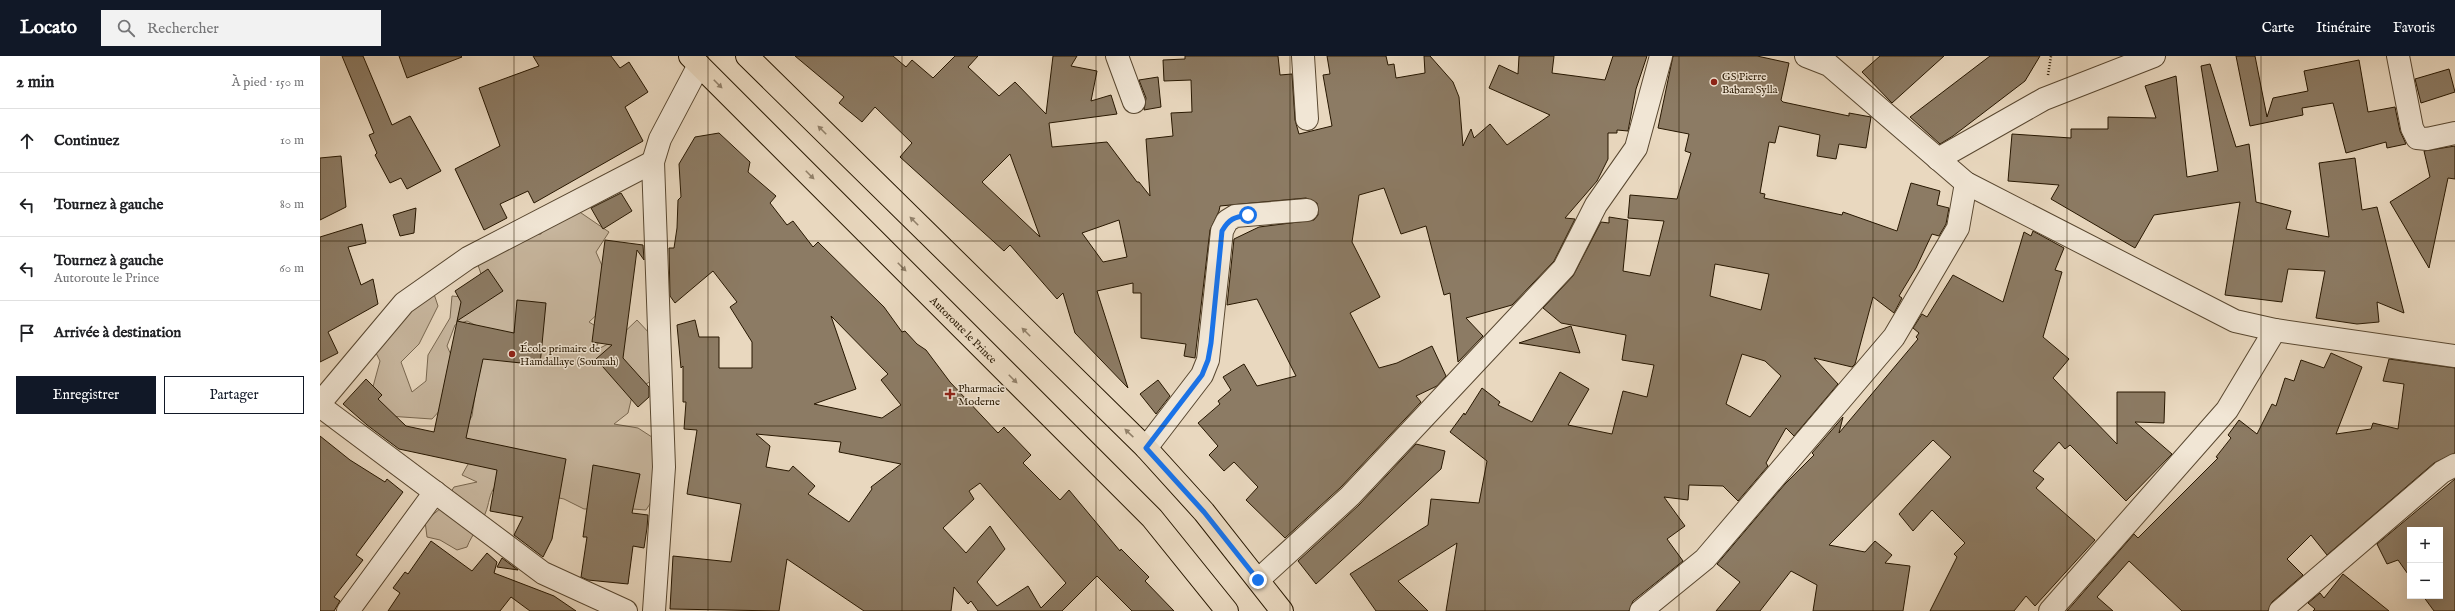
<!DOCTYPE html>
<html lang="fr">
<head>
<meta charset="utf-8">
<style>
  :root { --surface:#fff; --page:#f2f2f2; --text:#202124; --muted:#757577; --line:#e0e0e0; --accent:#111827 }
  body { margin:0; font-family:"IM FELL English",serif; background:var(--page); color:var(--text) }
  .controls { position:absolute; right:12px; bottom:12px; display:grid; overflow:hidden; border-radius:0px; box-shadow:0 4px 16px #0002 }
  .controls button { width:36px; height:36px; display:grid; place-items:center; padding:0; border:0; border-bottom:1px solid var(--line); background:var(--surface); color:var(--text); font:20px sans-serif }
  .stop { position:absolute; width:12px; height:12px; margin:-9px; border:3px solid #1a73e8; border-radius:50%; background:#fff }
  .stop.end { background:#1a73e8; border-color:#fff; box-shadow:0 1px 4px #0008 }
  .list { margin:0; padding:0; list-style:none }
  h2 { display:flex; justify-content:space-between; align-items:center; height:52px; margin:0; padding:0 16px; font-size:17px }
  h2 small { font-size:13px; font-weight:400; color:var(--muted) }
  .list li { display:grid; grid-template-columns:26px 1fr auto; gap:12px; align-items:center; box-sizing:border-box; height:64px; padding:0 16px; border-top:1px solid var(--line) }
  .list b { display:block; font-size:15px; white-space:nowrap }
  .list p { margin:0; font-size:13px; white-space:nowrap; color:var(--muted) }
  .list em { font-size:13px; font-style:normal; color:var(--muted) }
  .actions { display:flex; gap:8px; padding:12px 16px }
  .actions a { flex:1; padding:9px 0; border:1px solid var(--accent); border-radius:0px; text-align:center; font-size:14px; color:var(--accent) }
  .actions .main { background:var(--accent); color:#fff }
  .icon { flex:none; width:22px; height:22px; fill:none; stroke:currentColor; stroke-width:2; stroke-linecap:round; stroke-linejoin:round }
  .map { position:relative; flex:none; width:2135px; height:555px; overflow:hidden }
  header { display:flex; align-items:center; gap:24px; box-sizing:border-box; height:56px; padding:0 20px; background:var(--accent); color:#fff }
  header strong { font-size:19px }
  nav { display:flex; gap:22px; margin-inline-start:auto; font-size:14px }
  .search { width:280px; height:36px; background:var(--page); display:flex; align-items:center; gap:10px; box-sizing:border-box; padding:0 14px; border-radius:0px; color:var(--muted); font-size:15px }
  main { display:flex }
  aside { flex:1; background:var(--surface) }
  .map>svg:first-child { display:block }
</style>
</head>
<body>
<header>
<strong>Locato</strong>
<div class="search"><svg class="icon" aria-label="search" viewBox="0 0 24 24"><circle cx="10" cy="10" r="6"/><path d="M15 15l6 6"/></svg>Rechercher</div>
<nav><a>Carte</a><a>Itinéraire</a><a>Favoris</a></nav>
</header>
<main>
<aside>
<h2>2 min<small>À pied · 150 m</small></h2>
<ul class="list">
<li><svg class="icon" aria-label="ahead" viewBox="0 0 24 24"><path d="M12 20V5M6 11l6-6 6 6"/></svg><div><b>Continuez</b></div><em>10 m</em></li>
<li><svg class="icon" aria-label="left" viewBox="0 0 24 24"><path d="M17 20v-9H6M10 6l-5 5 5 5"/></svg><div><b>Tournez à gauche</b></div><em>80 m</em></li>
<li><svg class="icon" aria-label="left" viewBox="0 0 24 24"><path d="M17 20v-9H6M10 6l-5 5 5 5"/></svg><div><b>Tournez à gauche</b><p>Autoroute le Prince</p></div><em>60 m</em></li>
<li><svg class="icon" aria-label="arrive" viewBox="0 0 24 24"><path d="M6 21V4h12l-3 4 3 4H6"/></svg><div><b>Arrivée à destination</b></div></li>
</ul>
<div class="actions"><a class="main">Enregistrer</a><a>Partager</a></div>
</aside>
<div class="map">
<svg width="2135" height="555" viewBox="0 0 2135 555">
  <rect width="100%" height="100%" fill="#e9d8bf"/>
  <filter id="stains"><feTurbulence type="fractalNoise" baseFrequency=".005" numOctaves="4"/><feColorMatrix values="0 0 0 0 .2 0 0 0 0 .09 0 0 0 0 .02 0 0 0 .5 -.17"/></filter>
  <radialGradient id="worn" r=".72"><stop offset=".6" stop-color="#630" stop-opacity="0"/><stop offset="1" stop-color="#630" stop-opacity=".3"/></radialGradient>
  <path fill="#c8b79f" stroke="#786750" d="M245,146L289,176L276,196L287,221L283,253L269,266L282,274L276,294L296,284L317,264L331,279L336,322L313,336L308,357L294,368L318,372L335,383L337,437L326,454L299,452L264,453L244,443L176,429C168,440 170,446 165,458C161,469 152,478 147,491L137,494L120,484L107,481L105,465L121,452L134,431L157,426L142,419L152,401L137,386L152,360L161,298L171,277L147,265L135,269L127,290L136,310L123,351L112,363L68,360L51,338L60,305L54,293L56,272L113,235L118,250L99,288L81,306L92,336L106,325L108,299L130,262L132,240L143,241L166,233L158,209L201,180L221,178L230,154Z"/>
  <g fill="#8c7b64" stroke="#271701" fill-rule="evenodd">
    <path d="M22,0H43L72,69L90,60L121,115L87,133L81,122L70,127L55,99L57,97L49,79L54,77Z"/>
    <path d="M79,0H141L142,1L87,22Z"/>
    <path d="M213,0H291L300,12L309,6L328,36L305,51L323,85L214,147L208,135L180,148L187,162L164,174L135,113L180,90L159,32L219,10Z"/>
    <path d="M475,0H573L586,11L592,4L613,22L635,0H658L648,11L679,40L695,26L726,58L733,0H757L751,10L777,15L771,45L791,39L797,58L729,67L732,91L787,86L817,126H819L830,140L826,83L853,80L851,57L872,56L871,24L844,25L843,4L865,3V0H958L960,19L972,18L975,64L979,78L1012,70L1003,19L1010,18L1007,0H1066L1068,9L1074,8L1076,22L1105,17L1104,0H1110L1133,26L1139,41L1143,90L1151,73L1154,82L1170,68L1187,89L1230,59L1169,32L1179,9L1198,18L1199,0H1234L1232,17L1285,24L1293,0H1327L1316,33L1308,75L1297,74V77H1288V103L1277,125L1245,162L1255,163L1234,205L1192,249L1146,262L1163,280L1138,306L1130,237L1124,239L1106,170L1081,178L1064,132L1039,139L1032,186L1060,241L1030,257L1059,312L1077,307L1112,290L1126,320L1117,330L1096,340L1101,346L1021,431L965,482L926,444L938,431L914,406L904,415L889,399L898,390L878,367L900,348L898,345L911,334L903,321L924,308L937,330L976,320L937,243L907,249L914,183L939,171L994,164L998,159L997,147L986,142L900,150L899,155L890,174L875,302L864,300L866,288L821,282V237H813V227L777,235L808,332L755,277L743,237L737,243L690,189L684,195L580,101L592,87L555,51L542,66L519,47L524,41ZM690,98L720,181L662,126ZM799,164L807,201L783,206L762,177Z"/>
    <path d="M1353,0H1437L1469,7L1461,44L1463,46L1529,60V57L1551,61L1546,92L1519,88L1516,103L1497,100L1500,79L1459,70L1455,87L1449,86L1440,137L1445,138L1444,142L1522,159L1523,156L1577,175L1591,127L1620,135L1617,149L1629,152L1626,168L1619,180L1612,178L1596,212L1579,240L1582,242L1574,257L1553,241L1535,308L1532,311L1494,302L1518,328L1474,380L1466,372L1446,407L1448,410L1418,445L1403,430L1369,429L1368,444L1344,441L1365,470L1347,483L1363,505L1313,545L1309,555H1126L1137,487L1078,525L1108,555H1056L1030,518L1108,469L1111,443L1159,447L1167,405L1130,376L1144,357L1145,359L1162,332L1180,346L1178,349L1212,366L1240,316L1269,333L1248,369L1292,378L1303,335L1327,341L1334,309L1302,304L1306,279L1241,267L1223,252L1253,220L1281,166L1289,167V161L1308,164L1303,215L1330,220L1344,165L1308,162L1310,139L1357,143L1371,97L1365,95L1369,78L1338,72ZM1395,208L1449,218L1441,254L1390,240ZM1422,298L1445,305L1461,320L1430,361L1406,348Z"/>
    <path d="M1560,0H1624L1572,47L1542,16Z"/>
    <path d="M1670,0H1720L1705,25L1633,80L1620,88L1590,61Z"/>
    <path d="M1916,0H1935L1947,61L1953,42L1988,35L1984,15L2039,4L2048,56L2075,51L2080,75L2086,88L2067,92L2066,86L2026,97L2013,47L1982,52L1983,59L1930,70Z"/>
    <path d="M1890,8L1916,91L1929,88L1936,146L1971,155L1966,173L2009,181L1999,107L2035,102L2042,154L2057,151L2084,257L2057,246L2059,266L2037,268L1996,262L2005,215L1968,213L1962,246L1905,239L1920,146L1834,159L1815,192L1731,143L1739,129L1688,125L1692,78L1751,82V73H1788V61L1836,62L1825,30L1856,20L1867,121L1898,115L1881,10Z"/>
    <path d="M2129,13L2135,36L2101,47L2095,23Z"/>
    <path d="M838,21L841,51L824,54L826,42L819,24Z"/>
    <path d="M399,77L430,106L428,116L456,140L450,147L467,169L473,165L493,191L498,186L564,251L582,276L585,275L597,288L606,294L630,326L678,377L684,371L711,399L703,407L740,444L749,434L800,495L801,493L829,521L825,525L854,555H812L777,520L742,555H658L651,545L648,548L634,531L631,555H544L467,503L459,555L350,553L353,500L411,506L421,448L367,438L377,374L364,373L366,346H363V310L361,312L357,269L375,264L379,281H399V312H432V286L410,251L417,246L393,215L355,247L350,240L349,192H354L357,172L358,144L361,141L359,108L375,81ZM511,260L568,318L561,324L581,349L562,362L494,348L536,333ZM436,378L521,386L519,396L581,408L551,431L552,433L529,466L488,438L495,430L473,410L469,415L446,411L450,390ZM660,427L746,527L721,552L708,530L677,550L657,526L685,493L670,470L646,497L623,472L654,443L649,435Z"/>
    <path d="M2135,90V123L2128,122L2109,212L2070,146L2110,121L2104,95Z"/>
    <path d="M21,100L26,151L0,164V102Z"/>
    <path d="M301,137L312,155L283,173L271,152Z"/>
    <path d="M96,152L94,177L80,180L73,159Z"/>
    <path d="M42,168L46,187L28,191L41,229L53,223L58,248L8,276L18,297L0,306V181Z"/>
    <path d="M1713,175L1744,192L1735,214L1742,216L1723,281L1749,303L1733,322L1797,388V336H1845L1844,367L1815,366L1852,398L1806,445L1750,389L1745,393L1739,386L1713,415L1724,423L1716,432L1775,484L1715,550L1706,540L1694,555H1610L1637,501L1634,498L1645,487L1612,454L1593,475L1579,458L1631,401L1613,384L1509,489L1545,496L1555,485L1572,499L1565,507L1590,510L1583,555H1493L1497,529L1471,515L1440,555H1396L1420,526L1397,508L1465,428L1494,399L1492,397L1523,361L1519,377L1598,283L1596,281L1599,277L1593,272L1602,258L1607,261L1633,219L1683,246L1704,176L1711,180Z"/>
    <path d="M285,184L323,189L324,204L317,194L303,302L329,331V341L318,351L276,303L292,289L272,286Z"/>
    <path d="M168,213L183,235L137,265L194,277L197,244L226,247L220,309L163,303L146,382L246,403L232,483L223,501L194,479L203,461L170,455L177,414L79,393L47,369L23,348L46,323L62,339L58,343L86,370L114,376L141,246L135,235Z"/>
    <path d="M1251,270L1260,297L1199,287Z"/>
    <path d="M2011,297L2042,311L2016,378L2051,373L2053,367L2078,373L2084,328L2063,325L2069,303L2135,312V397L2114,407L2007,499L1991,479L1967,503L1983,519L1952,546L1948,555H1862L1809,505L1777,541L1793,555H1747L1814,478L1818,482L1898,402L1896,401L1911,382L1908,379L1919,364L1937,378L1952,348L1956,350L1965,322L1974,325L1981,304L2004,312Z"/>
    <path d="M838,324L850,340L836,358L820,338Z"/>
    <path d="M0,380L30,404L65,426L67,423L83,436L36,499L43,504L14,541L20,545L14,555H0Z"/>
    <path d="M1096,388L1125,395L1121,413L996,528L978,505L1039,449Z"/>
    <path d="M273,409L320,418L312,457L328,459L327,472L324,492L313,490L308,528L268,524L261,521L267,481H263Z"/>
    <path d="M2135,423V555H2114L2103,540H2120V474H2090V521L2078,504L2067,508L2057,488Z"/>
    <path d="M111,485L152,515L167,497L177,506L174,517L234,540L256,555H210L191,541L180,555H68L80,537L73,532L85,516L88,518Z"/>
    <path d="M182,502L198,514L177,511Z"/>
    <path d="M2023,518L2069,555H1993L1995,553L1988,547L2000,537L2004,542Z"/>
  </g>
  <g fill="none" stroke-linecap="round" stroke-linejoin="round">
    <g stroke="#584730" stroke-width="24">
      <g id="minor">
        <path d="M797,0L814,46"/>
        <path d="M983,0L987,63"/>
        <path d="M1486,0L1509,9L1646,127L1915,265L1955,274L2135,300"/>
        <path d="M2078,0L2092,72L2097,82L2107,83L2135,77"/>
        <path d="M1618,103L1724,43L1834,0"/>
        <path d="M0,347L84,247L148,202L333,106"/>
        <path d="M0,350L223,517L306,555"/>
        <path d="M826,392L882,319L888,304L902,175L907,165L915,160L987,154"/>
        <path d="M938,524L1030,440L1244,212L1276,149L1316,92L1341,0"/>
        <path d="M28,555L115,436"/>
        <path d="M334,555L344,411L333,106L340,83L379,9"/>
        <path d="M1321,555L1385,503L1574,281L1638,172L1646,127"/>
        <path d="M1730,555L1907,354L1955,274"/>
        <path d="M1960,555L2122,416L2135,409"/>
      </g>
    </g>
    <g stroke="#271701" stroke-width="24">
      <g id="major">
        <path id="s1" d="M370,0L832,462L907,555"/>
        <path d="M427,0L826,392L884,456L962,555"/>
      </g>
    </g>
    <path stroke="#271701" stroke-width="2.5" stroke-dasharray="1 2" stroke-linecap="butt" d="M1728,19L1731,0"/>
    <use href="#minor" stroke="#f1e6d5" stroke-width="22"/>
    <use href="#major" stroke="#e9d8bf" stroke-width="22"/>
  </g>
  <defs><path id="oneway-solid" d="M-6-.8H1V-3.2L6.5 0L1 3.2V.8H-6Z"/></defs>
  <g fill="#92816a">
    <use href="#oneway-solid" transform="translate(398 28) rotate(45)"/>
    <use href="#oneway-solid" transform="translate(502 74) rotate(-135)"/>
    <use href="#oneway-solid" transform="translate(490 119) rotate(45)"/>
    <use href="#oneway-solid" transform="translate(594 165) rotate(-135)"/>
    <use href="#oneway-solid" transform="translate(582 211) rotate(45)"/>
    <use href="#oneway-solid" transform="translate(706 276) rotate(-135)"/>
    <use href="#oneway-solid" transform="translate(693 323) rotate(45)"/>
    <use href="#oneway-solid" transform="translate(809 377) rotate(-137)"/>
  </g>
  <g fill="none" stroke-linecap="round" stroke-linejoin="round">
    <path stroke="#1a73e8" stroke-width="5" d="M928,159C914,161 909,163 902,175L891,287L888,304L882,319L826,392L884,456L938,524"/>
  </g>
  <path fill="none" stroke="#271701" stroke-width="1" stroke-opacity="0.55" d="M194,0V555M388,0V555M582,0V555M776,0V555M970,0V555M1165,0V555M1359,0V555M1553,0V555M1747,0V555M1941,0V555M0,185H2135M0,370H2135"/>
  <g fill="#8f2418" stroke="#f1e6d5" stroke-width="1.5">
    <circle cx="1394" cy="26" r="4"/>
    <circle cx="192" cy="298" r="4"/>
    <path d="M628 332h4v4h4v4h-4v4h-4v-4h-4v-4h4z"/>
  </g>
  <g text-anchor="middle" stroke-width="3" stroke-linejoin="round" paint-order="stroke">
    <g font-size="11" fill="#271701" stroke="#f1e6d5" text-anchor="start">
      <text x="1402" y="24">GS Pierre<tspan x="1402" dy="13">Babara Sylla</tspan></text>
      <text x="200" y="296">École primaire de<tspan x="200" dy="13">Hamdallaye (Soumah)</tspan></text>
      <text x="638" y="336">Pharmacie<tspan x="638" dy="13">Moderne</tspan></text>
    </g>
    <g font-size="11" fill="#271701" stroke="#f1e6d5">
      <text dy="4" stroke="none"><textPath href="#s1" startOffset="387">Autoroute le Prince</textPath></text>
    </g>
  </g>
  <rect width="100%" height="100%" filter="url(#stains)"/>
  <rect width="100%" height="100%" fill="url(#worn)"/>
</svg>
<div class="controls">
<button>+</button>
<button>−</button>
</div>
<div class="stop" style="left:928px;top:159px"></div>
<div class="stop end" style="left:938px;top:524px"></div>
</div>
</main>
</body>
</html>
